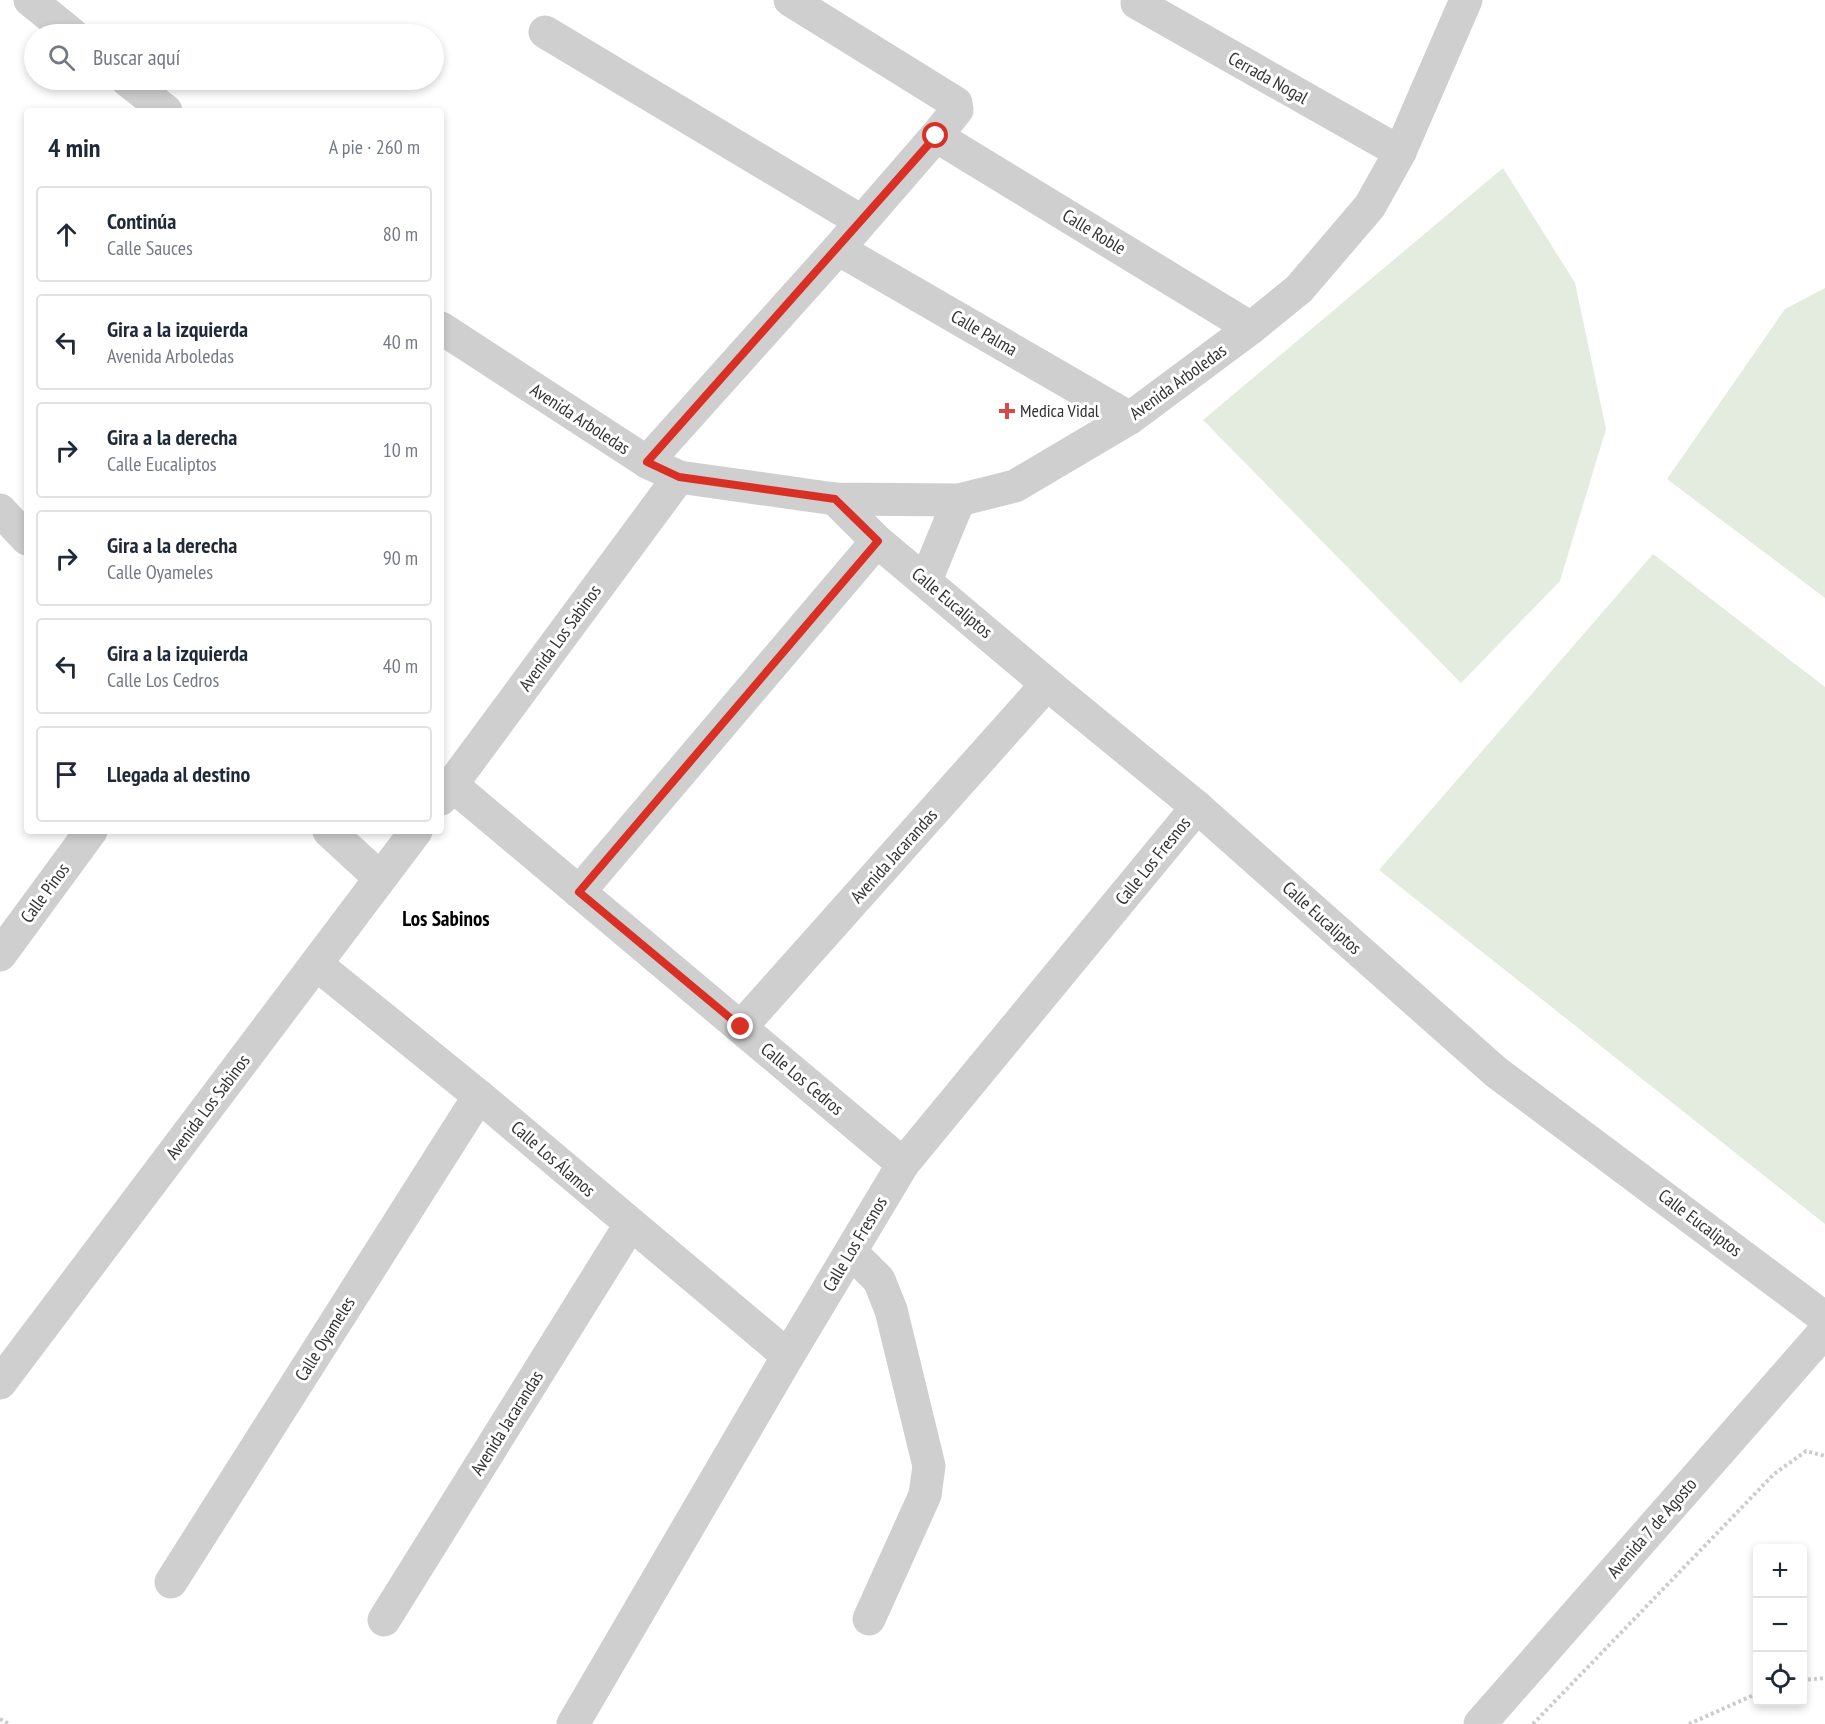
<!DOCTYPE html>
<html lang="es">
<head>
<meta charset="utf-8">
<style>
  :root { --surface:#fff; --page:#f2f2f3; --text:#1f2937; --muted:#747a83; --line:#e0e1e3 }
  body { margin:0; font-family:"PT Sans Narrow",sans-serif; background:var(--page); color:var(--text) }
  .controls { position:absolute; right:18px; bottom:18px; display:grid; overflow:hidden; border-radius:6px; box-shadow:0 3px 9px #0003 }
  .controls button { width:54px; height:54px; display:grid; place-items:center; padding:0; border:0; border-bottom:2px solid var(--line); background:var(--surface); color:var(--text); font:30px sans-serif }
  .stop { position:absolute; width:18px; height:18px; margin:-14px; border:4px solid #d93025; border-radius:50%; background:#fff }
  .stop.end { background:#d93025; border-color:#fff; box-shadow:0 2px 6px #0008 }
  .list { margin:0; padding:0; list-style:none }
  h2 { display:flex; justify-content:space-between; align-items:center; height:78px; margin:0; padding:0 24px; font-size:26px }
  h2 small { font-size:20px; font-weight:400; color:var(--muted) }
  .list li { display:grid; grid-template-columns:39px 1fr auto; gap:18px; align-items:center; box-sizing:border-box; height:96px; margin:0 12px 12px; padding:0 12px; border:2px solid var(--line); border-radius:6px }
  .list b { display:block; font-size:22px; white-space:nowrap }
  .list p { margin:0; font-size:20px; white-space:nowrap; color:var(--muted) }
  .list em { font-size:20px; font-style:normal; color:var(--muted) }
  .icon { flex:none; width:33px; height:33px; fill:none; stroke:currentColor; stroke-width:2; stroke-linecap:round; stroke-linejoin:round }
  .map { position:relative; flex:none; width:1825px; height:1724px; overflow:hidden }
  .search { position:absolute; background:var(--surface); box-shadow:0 3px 9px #0003; left:24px; top:24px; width:420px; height:66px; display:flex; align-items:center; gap:15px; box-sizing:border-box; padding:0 21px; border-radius:33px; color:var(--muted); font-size:22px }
  .panel { position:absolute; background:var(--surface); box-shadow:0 3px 9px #0003; left:24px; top:108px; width:420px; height:726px; border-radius:6px }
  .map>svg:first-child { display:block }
</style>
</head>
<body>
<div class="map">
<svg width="1825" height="1724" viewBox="0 0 1825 1724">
  <rect width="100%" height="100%" fill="#fff"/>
  <g fill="#e4ebdf">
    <path d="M1503,168L1575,283L1606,429L1560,581L1461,683L1203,420Z"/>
    <path d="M1825,288V598L1667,479L1785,309Z"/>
    <path d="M1653,554L1825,687V1224L1379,870Z"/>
  </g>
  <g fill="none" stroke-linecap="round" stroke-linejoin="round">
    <g stroke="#ccc" stroke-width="4" stroke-dasharray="3 3" stroke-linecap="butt">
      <path d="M1802,1680L1825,1678"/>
      <path d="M0,1719L9,1724"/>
      <path d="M1533,1724L1774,1474L1806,1451L1825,1456"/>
      <path d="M1689,1724L1758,1693"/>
    </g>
    <g stroke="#cfcfcf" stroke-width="33">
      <path d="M30,0L72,34"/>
      <path d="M1137,3L1400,152"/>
      <path d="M545,32L861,221"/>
      <path d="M127,80L166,111"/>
      <path d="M936,136L1251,328"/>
      <path d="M838,249L1130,418"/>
      <path d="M441,328L647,462L679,477L835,499L959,500L1015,486L1130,418L1251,328L1299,289L1370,206L1400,152L1466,0"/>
      <path d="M647,462L838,249L936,136L957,110L956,103L790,0"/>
      <path d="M835,499L877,541L1047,684L1197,807L1496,1072L1825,1318"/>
      <path d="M0,510L27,539"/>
      <path d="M926,580L959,500"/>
      <path d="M452,785L903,1164"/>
      <path d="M441,799L679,477"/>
      <path d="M329,831L380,878"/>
      <path d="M579,892L877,541"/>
      <path d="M0,955L91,831"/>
      <path d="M316,964L479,1096L788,1356"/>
      <path d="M741,1027L1047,684"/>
      <path d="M851,1252L879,1280L891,1310L929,1466L925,1495L869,1619"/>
      <path d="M0,1383L416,831"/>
      <path d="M171,1582L479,1096"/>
      <path d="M384,1620L630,1225"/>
      <path d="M573,1724L788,1356L903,1164L1197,807"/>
      <path d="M1480,1724L1825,1331"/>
    </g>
  </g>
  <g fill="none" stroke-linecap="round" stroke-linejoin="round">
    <path stroke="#d93025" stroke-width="8" d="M741,1027L579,892L878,541L835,499L679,477L647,462L936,136"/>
  </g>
  <path fill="#d74a47" stroke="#fff" stroke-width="2" d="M1004 402h6v6h6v6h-6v6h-6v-6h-6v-6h6z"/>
  <g text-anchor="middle" stroke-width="6" stroke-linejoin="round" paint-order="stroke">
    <g font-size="18" fill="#323232" stroke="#fff">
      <text transform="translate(1268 78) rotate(29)" y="6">Cerrada Nogal</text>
      <text transform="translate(1094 232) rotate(31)" y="6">Calle Roble</text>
      <text transform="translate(984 333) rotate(30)" y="6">Calle Palma</text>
      <text transform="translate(1178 382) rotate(-36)" y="6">Avenida Arboledas</text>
      <text transform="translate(580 419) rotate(33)" y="6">Avenida Arboledas</text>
      <text transform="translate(952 603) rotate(40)" y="6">Calle Eucaliptos</text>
      <text transform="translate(560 638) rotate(-54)" y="6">Avenida Los Sabinos</text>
      <text transform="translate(894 856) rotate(-48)" y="6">Avenida Jacarandas</text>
      <text transform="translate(1153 861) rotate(-51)" y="6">Calle Los Fresnos</text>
      <text transform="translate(45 893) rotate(-54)" y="6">Calle Pinos</text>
      <text transform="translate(1322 918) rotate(42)" y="6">Calle Eucaliptos</text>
      <text transform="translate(802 1079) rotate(40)" y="6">Calle Los Cedros</text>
      <text transform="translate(208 1107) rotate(-53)" y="6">Avenida Los Sabinos</text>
      <text transform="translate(553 1159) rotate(41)" y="6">Calle Los Álamos</text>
      <text transform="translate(1700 1223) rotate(37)" y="6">Calle Eucaliptos</text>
      <text transform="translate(855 1244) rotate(-59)" y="6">Calle Los Fresnos</text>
      <text transform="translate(325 1339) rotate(-58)" y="6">Calle Oyameles</text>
      <text transform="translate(507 1423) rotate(-58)" y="6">Avenida Jacarandas</text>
      <text transform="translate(1652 1528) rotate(-49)" y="6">Avenida 7 de Agosto</text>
    </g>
    <g font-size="18" fill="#323232" stroke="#fff" text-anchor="start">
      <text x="1020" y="417">Medica Vidal</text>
    </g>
    <g font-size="21" font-weight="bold" fill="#000" stroke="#fff">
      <text x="446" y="926">Los Sabinos</text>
    </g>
  </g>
</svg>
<div class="controls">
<button>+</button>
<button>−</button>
<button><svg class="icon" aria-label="locate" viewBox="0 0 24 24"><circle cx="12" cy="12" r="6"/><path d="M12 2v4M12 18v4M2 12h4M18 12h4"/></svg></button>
</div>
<div class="stop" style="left:936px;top:136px"></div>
<div class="stop end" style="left:741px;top:1027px"></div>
<div class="search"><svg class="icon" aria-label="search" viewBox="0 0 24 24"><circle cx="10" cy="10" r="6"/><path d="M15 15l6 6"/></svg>Buscar aquí</div>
<section class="panel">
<h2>4 min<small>A pie · 260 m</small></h2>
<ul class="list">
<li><svg class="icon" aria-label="ahead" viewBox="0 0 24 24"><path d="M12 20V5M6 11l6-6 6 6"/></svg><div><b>Continúa</b><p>Calle Sauces</p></div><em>80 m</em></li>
<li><svg class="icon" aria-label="left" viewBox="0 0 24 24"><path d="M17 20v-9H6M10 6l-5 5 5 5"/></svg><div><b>Gira a la izquierda</b><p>Avenida Arboledas</p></div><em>40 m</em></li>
<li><svg class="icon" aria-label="right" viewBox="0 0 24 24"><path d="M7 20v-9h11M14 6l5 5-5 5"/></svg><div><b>Gira a la derecha</b><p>Calle Eucaliptos</p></div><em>10 m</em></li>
<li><svg class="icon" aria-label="right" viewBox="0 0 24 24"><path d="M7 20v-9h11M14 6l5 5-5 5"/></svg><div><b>Gira a la derecha</b><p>Calle Oyameles</p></div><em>90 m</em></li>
<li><svg class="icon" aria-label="left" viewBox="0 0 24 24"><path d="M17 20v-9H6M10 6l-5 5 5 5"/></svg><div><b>Gira a la izquierda</b><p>Calle Los Cedros</p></div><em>40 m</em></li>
<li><svg class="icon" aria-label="arrive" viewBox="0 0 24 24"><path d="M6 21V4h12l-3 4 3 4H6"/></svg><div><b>Llegada al destino</b></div></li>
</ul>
</section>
</div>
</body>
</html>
